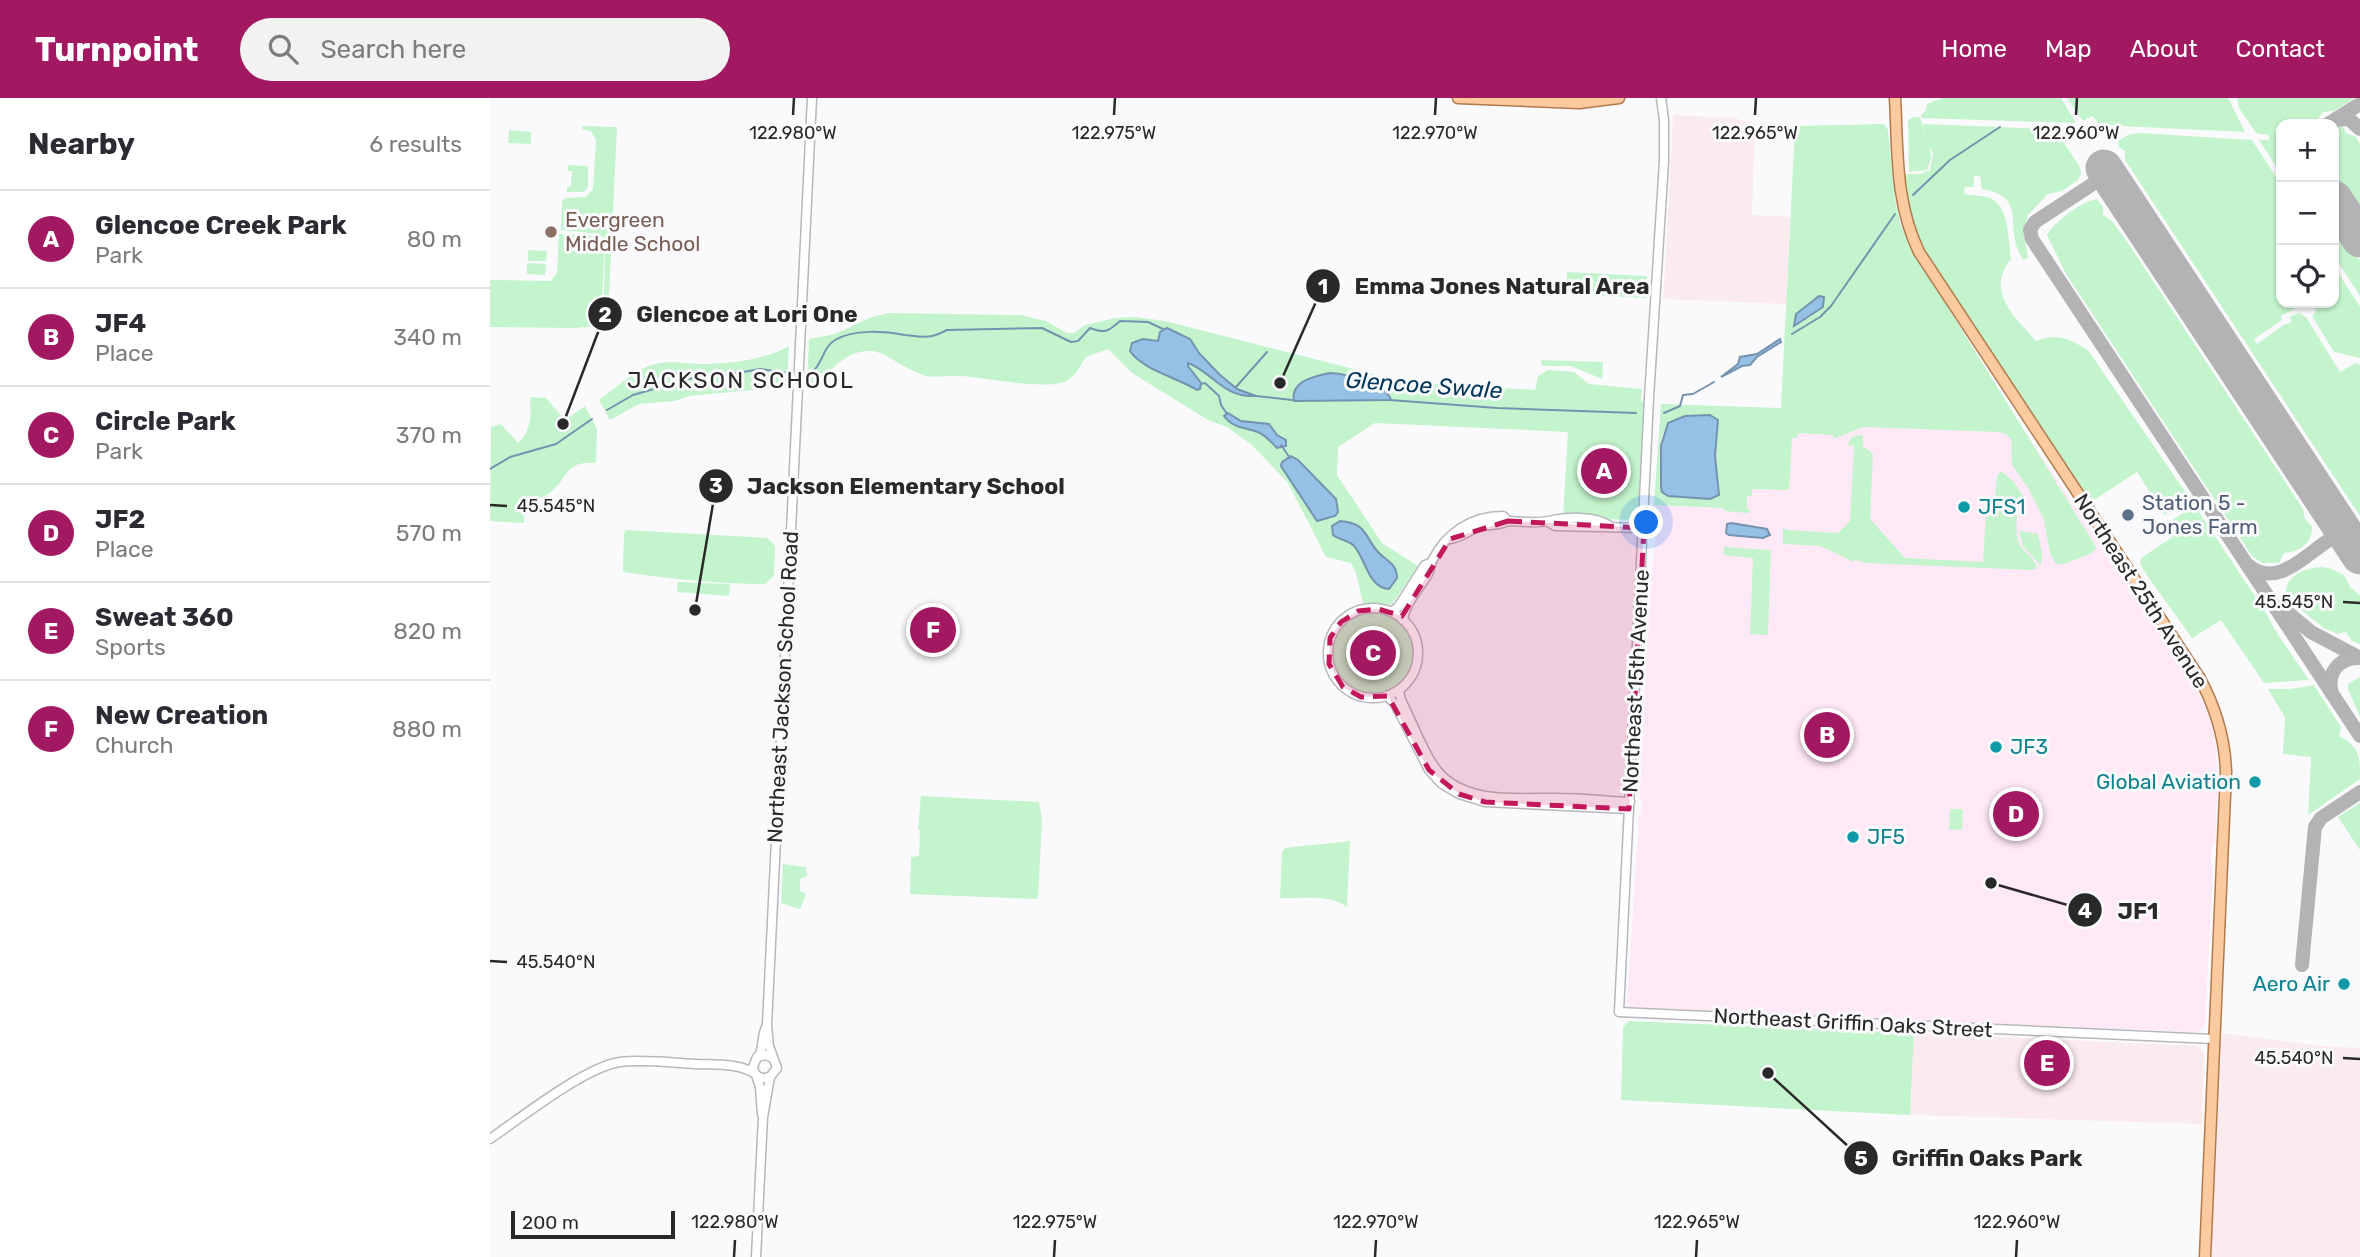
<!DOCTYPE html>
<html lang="en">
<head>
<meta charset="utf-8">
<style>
  :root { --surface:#fff; --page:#f2f2f3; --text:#2b2b33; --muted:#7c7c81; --line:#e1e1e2; --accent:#a21861 }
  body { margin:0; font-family:Rubik,sans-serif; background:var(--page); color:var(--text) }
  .controls { position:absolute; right:21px; top:21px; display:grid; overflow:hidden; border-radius:14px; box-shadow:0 2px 5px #0004 }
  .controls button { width:63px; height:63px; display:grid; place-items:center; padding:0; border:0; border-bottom:2px solid var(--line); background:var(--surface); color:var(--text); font:35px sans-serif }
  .scale { position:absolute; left:21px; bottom:18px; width:164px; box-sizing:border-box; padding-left:7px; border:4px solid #29292a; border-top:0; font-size:19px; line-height:24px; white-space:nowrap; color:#29292a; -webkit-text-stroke:5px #fafafd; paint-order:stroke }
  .you { position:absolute; left:1157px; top:425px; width:24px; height:24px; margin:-18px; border:5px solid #fff; border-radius:50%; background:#1a73e8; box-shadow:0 0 0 10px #1a73e833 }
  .badge { display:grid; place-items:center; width:46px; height:46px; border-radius:50%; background:var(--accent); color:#fff; font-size:23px; font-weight:700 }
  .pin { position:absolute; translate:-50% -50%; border:4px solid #fff; box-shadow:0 2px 7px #0006 }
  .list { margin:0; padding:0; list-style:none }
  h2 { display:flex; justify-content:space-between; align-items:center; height:91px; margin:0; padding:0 28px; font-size:30px }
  h2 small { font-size:23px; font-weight:400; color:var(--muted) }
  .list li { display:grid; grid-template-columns:46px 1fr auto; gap:21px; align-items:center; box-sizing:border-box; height:98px; padding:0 28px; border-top:2px solid var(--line) }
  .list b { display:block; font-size:26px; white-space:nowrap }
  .list p { margin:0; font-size:23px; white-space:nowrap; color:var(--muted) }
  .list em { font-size:23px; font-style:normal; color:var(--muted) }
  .icon { flex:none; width:38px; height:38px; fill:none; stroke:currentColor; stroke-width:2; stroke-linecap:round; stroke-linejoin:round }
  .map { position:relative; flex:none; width:1870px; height:1159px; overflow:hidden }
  header { display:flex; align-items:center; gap:42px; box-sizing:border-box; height:98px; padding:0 35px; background:var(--accent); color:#fff }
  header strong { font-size:33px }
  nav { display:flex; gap:38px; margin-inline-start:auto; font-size:24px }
  .search { width:490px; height:63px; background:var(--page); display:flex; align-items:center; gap:18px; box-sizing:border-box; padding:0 24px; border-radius:38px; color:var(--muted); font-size:26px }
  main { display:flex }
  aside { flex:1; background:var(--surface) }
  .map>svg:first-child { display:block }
</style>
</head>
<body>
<header>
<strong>Turnpoint</strong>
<div class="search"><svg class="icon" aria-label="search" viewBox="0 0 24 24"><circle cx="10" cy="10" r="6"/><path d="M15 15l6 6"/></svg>Search here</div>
<nav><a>Home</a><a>Map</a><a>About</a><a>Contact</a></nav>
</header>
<main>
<aside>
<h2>Nearby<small>6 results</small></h2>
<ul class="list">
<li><span class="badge">A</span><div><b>Glencoe Creek Park</b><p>Park</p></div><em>80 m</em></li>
<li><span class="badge">B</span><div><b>JF4</b><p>Place</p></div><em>340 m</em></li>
<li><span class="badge">C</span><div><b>Circle Park</b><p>Park</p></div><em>370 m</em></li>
<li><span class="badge">D</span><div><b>JF2</b><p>Place</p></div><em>570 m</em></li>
<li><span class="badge">E</span><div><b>Sweat 360</b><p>Sports</p></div><em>820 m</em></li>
<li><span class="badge">F</span><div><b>New Creation</b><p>Church</p></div><em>880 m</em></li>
</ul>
</aside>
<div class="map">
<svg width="1870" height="1159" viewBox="0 0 1870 1159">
  <rect width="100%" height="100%" fill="#fafafd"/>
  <g fill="#fcebee">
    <path d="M1183,17L1247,20L1250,23L1265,24L1262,117L1300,119L1296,206L1172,201L1174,192Z"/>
    <path d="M1424,935L1707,948L1714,956L1712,1026L1420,1017Z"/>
    <path d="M1732,935L1830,948L1870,950V1159H1721Z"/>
  </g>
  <path fill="#ffe9f7" d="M1171,306L1528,323L1704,586L1720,621L1725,642L1728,674L1725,745L1722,749L1721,765L1723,768L1715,926L1712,931L1708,934L1560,928L1139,909L1137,906L1149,718L1151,715L1152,702L1149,696L1160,493L1167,423L1164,415Z"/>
  <g fill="#c4f4cd" fill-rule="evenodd">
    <path d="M1453,0H1571L1586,25L1432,20L1431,17L1436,12L1437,6Z"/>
    <path d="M1577,0H1738L1755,34L1610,27L1602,18L1593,23Z"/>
    <path d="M1747,0H1865L1844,13L1833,14L1824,26H1791V76L1769,42H1779V37L1766,35L1749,10Z"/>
    <path d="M1424,19H1430L1437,41L1433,26L1580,32L1570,39L1590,69L1591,76L1588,82L1572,93L1558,96L1538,117L1534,133L1538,160L1533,162C1531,157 1527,152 1526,146C1519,117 1532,99 1492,91L1490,78H1484V89H1475L1474,96C1481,98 1491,97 1497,99C1520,106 1518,141 1521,161C1495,193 1524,218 1546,243C1566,234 1581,241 1598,252L1700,401L1674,417L1647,374L1601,404L1442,167C1425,137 1417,110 1415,76H1430L1440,72L1443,56L1440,49L1441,61L1437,72L1419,74L1418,22Z"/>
    <path d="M1394,26L1398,32L1405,101L1410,125L1418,145L1605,447L1606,451L1600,456L1574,466H1568L1564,463L1560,456L1554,422L1538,390L1522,367L1521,341L1516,336L1508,334L1373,329L1343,341V337L1308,335L1307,340H1302L1299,392L1262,391V398H1257V411L1261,412L1258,415L1234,413L1233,410L1164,407L1171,306L1291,310L1305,28ZM1183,322H1228L1225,358L1229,392L1171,389C1171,370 1164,334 1183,322Z"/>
    <path d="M92,28L127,29L119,199H114L115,144L111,220L102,228L85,230L0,229V182L61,183L67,174L69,136L108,138L115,143L110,136L71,132L72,103L75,100L95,99L103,91L106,42L101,33L92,31Z"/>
    <path d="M1847,28L1853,29L1857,36L1865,38L1870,46V120L1844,80V33Z"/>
    <path d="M19,32L41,34V46L18,45Z"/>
    <path d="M1649,35L1762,42L1791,87V205H1803L1806,210L1791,218L1792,222L1764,241L1767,246L1795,226H1798L1802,223L1799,219L1809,215L1816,219L1850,274L1866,265L1870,267V418L1635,62V53L1629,49L1628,43L1638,37Z"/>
    <path d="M78,67L98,68V89L94,94H77V89H81L82,73H78Z"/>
    <path d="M1607,101L1613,109V117L1622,123L1640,148L1813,411L1815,421L1822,428C1823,445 1810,454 1794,455L1789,465H1772L1762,458L1576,176L1557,137L1560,132C1573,119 1588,105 1607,101Z"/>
    <path d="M1844,123L1870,163V198L1844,158Z"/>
    <path d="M38,152L57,153L56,163H38Z"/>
    <path d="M37,165L56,166L55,177L37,176Z"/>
    <path d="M1844,168L1870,209V260L1844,254L1822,218L1826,214L1824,207L1821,205H1844Z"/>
    <path d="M1077,174L1157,178L1156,200L1076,196Z"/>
    <path d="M398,215L531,217L556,223L577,235H584L595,227L625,220L645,219L675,223L915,284L1045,292L1048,278L1058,272L1084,274L1099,286L1152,291L1151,303L1155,304L1149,414L1145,421L1139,422L1073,419L1078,334L885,325L848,349L847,377L892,445L928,468L902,506L873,505L866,475L861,465L836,459L798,385L762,347L737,329L718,322L642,275L618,251L596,259C589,268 588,277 576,283C554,293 495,279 469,278C458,277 447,280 436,278C420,274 394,254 383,253C351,251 342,278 317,287L319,241L345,236L379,220Z"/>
    <path d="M299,248L297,289L199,298L185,303L149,306L120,322L109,302C126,290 145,271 165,266C182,262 197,266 214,266C242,265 275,262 299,248Z"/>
    <path d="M1051,262L1113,264L1112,281L1081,268H1052Z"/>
    <path d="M40,299L56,300L75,322L95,308L107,331L106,365C74,363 80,378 61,394C54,400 43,403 35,407L34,425L0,423L1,329L11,326L28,345C42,332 41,317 40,299Z"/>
    <path d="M1373,337V348L1383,356L1380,421L1415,460L1493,464L1496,413L1527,414C1527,426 1524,440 1532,450C1538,458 1544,460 1547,470L1541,472L1377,465L1365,462L1364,464L1330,448L1293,446V428L1296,432L1348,435L1360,423L1364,348L1358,347L1360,341L1364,338Z"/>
    <path d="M1511,373L1524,384L1535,401L1525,408H1510V399H1505L1507,378Z"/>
    <path d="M1705,408L1778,518C1781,528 1811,570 1819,582L1774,585L1731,522L1702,540L1656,476L1650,466L1651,460L1684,438L1677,425Z"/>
    <path d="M136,432L277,440L285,448L284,478L275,486C227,486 180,481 133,474L134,435Z"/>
    <path d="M1529,433L1548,436L1552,455L1551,468L1533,448Z"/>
    <path d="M1234,449L1281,452L1278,537L1260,536L1263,460L1233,457Z"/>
    <path d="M1831,469L1839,470L1854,477L1861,490L1870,497V546L1862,543L1856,534L1847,536L1834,530L1796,500C1793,479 1813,470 1831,469Z"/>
    <path d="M188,484L240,486L239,498L187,494Z"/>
    <circle cx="883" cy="555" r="42"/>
    <path d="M1870,579V619L1858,591V586Z"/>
    <path d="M1824,587L1851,629L1849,638C1870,649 1870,658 1870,681L1818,717L1821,659L1793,656L1795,619L1778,591H1800Z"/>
    <path d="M431,698L549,704L552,721L548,801L420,796L421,759L429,758L430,732L428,731Z"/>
    <path d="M1870,705V752L1848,719Z"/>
    <path d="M1460,711H1473L1472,732L1459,731Z"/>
    <path d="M860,743L857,809C839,796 811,801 790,800L792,754L795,750Z"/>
    <path d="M293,766L316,769L317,778L310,781V793L316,796L310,811L291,805Z"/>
    <path d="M1139,923L1424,935L1420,1017L1131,1002L1133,929Z"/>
  </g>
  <g fill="#95c1e7" stroke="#7593ae" stroke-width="2">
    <path d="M1329,198L1334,199L1333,209L1304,228L1306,216Z"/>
    <path d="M677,230L700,241L709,255L729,276L747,291L766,298C733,300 724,275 698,265V268L711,285L710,291L707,292C686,279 653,272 640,253L642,245L653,241L668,243L670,234Z"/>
    <path d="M1290,241L1291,244L1267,259L1260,267L1252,268L1231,279L1248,266L1250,259L1267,256Z"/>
    <path d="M840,275C857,276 895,285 901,302L804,303C800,283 825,278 840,275Z"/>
    <path d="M738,315L751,323L779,326L787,337L796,342V348L787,350C782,345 776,338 770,335C758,329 744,332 734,318Z"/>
    <path d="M1220,317L1228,322L1225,358L1229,397L1220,401L1178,398L1172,394L1171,389V348L1178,325L1195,318Z"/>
    <path d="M801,358L808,362L846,401L848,414L845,418L827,423L791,368L792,364Z"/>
    <path d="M850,423C877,425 874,438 888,454C896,463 907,465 907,480L899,491C878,490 876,461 864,448C859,442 849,442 843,437L842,428Z"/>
    <path d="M1241,425L1277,431L1280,437L1273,440L1239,437L1236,435L1237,426Z"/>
  </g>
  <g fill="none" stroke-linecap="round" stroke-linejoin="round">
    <g stroke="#7593ae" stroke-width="2">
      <path d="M1423,97L1460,62L1510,29"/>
      <path d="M1302,236L1330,219L1341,208L1405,116"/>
      <path d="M320,276C333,267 332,250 345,242C363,231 395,233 415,237C425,238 433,240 442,238C447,237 453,234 457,232L552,230L581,244L588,243L600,230C615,236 619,233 630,223L658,224L673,231"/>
      <path d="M711,286L715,285L729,298L731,307L737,316"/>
      <path d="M746,289L777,254"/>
      <path d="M766,298L802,302"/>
      <path d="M900,302L1007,310L1146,315"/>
      <path d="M117,312L143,297L213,277L231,278L270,271L299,275"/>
      <path d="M1174,315L1190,308L1193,297L1203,296L1224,284"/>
      <path d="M791,347L800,360"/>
      <path d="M0,371L20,359L66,346L102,321"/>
    </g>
    <g stroke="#b3b3b5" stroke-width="14">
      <path d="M1845,22L1859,21L1870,31"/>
      <path d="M1838,26L1870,6"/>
      <path d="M1618,76L1545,124L1540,132L1542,141L1870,638"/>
      <path d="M1758,467C1788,493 1818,453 1844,439L1852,440L1861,444"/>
      <path d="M1792,510L1821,534L1870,560"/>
      <path d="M1842,596C1836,575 1849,559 1870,560"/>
      <path d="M1812,867L1825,729L1831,720L1870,694"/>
    </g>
    <g stroke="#b3b3b5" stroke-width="37">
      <path d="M1614,70L1870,458"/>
      <path d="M1844,101L1870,141"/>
    </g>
    <g stroke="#b8b8bb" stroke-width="11">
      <g id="minor">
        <path d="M1171,0L1174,22V63L1159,300L1129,914L1723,941"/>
        <path d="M1058,424L1065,428L1154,430"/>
        <path d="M960,441C970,440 978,433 988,429C998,426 1009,428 1018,423C1030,423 1046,426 1058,423C1075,419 1105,417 1120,428"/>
        <circle cx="883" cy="555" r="45"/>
        <path d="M901,514L908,509L935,467L941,465"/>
        <path d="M913,522C915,506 928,492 937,478C940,473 940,468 942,463C956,435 981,418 1013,418L1018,423"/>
        <path d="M909,592L911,602C922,623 936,662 951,677C981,707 1032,699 1070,700C1093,700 1117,703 1140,704"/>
        <path d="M897,598L905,606L939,672L952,686L969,696L995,704L1139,711"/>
        <path d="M269,958C274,948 271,937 277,927"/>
        <path d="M283,960L276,957L267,959L263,969C264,978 271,982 280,979L287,970L279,948L277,927L322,0"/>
        <path d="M266,977L270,989L272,1016"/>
        <path d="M0,1041C32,1019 95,969 130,964C155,961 181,965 206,966C226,967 247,965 264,975"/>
        <path d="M266,1159L273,1019L280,979"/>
      </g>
    </g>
    <g stroke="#b17a4c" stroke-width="13">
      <g id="major">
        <path d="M968,0L1089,5L1129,0"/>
        <path d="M1405,0C1408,55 1405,104 1429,154L1709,579C1726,610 1735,640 1736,674L1715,1159"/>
      </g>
    </g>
    <use href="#minor" stroke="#fff" stroke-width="8"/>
    <use href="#major" stroke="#fcca9f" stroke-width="10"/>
  </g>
  <path fill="#c2185b" fill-opacity="0.2" stroke="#c2185b" stroke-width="5" stroke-dasharray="14 9" stroke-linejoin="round" d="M1018,423L1154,430L1139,711L995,704L969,696L939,672L898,598L871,599L853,589L839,566L840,540L851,524L868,513L888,511L912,518L960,441Z"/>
  <path fill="none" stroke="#29292a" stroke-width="2.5" d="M303,17L304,0M624,17L625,0M945,17L946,0M1265,17L1266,0M1586,17L1587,0M0,407L17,408M1853,504L1870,505M0,863L17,864M1853,960L1870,961M244,1159L245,1142M564,1159L565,1142M885,1159L886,1142M1206,1159L1207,1142M1526,1159L1527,1142"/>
  <circle fill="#8d6e63" stroke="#fafafd" stroke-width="2.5" cx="61" cy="134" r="7"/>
  <g fill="#0f9aa8" stroke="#fafafd" stroke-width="2.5">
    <circle cx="1474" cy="409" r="7"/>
    <circle cx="1506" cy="649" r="7"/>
    <circle cx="1765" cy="684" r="7"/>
    <circle cx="1363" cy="739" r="7"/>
    <circle cx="1854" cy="886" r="7"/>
  </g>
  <circle fill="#5c6f8a" stroke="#fafafd" stroke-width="2.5" cx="1638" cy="417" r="7"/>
  <g text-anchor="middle" stroke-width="6" stroke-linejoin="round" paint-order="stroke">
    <g font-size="21" fill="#785e54" stroke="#fafafd" text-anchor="start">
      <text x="75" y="129">Evergreen<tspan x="75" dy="24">Middle School</tspan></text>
    </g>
    <g font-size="21" fill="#4e5e75" stroke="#fafafd" text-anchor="start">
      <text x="1652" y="412">Station 5 -<tspan x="1652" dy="24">Jones Farm</tspan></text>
    </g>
    <g font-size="21" fill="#0d838f" stroke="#fafafd" text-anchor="start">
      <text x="1488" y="416">JFS1</text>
      <text x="1520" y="656">JF3</text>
      <text x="1751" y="691" text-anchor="end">Global Aviation</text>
      <text x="1377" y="746">JF5</text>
      <text x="1840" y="893" text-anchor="end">Aero Air</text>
    </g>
    <g font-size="21" fill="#29292a" stroke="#fafafd">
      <text transform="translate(1651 493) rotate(57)" y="7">Northeast 25th Avenue</text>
      <text transform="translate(1146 583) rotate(-87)" y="7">Northeast 15th Avenue</text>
      <text transform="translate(293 589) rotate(-87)" y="7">Northeast Jackson School Road</text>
      <text transform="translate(1363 925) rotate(3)" y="7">Northeast Griffin Oaks Street</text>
    </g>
    <g font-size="23" letter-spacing="2" fill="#29292a" stroke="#fafafd">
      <text x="251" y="290">JACKSON SCHOOL</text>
    </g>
    <g font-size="23" font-style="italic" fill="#00365a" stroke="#fafafd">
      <text transform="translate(934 287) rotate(4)" y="8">Glencoe Swale</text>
    </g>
  </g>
  <g font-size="18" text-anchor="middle" fill="#29292a" stroke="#fafafd" stroke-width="6" stroke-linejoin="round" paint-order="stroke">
    <text x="303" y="41">122.980°W</text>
    <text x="624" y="41">122.975°W</text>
    <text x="945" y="41">122.970°W</text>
    <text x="1265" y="41">122.965°W</text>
    <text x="1586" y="41">122.960°W</text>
    <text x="66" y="414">45.545°N</text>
    <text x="1804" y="510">45.545°N</text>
    <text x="66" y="870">45.540°N</text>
    <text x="1804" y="966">45.540°N</text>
    <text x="245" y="1130">122.980°W</text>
    <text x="565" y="1130">122.975°W</text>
    <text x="886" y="1130">122.970°W</text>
    <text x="1207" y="1130">122.965°W</text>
    <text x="1527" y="1130">122.960°W</text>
  </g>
  <path fill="none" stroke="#29292a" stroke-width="2.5" d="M790 285L833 188M73 326L115 216M205 512L226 388M1501 785L1595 812M1278 975L1371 1060"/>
  <g fill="#29292a" stroke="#fafafd" stroke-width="2.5">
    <circle cx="790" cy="285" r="7"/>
    <circle cx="73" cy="326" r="7"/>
    <circle cx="205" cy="512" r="7"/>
    <circle cx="1501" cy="785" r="7"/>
    <circle cx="1278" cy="975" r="7"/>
    <circle cx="833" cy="188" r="18"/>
    <circle cx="115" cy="216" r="18"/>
    <circle cx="226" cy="388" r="18"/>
    <circle cx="1595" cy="812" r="18"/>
    <circle cx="1371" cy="1060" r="18"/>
  </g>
  <g font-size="21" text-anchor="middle" font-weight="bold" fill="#fff">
    <text x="833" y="196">1</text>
    <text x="115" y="224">2</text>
    <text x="226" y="395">3</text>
    <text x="1595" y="820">4</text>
    <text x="1371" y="1068">5</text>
  </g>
  <g font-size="23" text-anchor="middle" font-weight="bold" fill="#29292a" stroke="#fafafd" stroke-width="6" stroke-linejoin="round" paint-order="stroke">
    <text x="1012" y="196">Emma Jones Natural Area</text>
    <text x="257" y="224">Glencoe at Lori One</text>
    <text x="416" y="396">Jackson Elementary School</text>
    <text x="1648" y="821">JF1</text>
    <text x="1497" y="1068">Griffin Oaks Park</text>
  </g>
</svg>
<div class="controls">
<button>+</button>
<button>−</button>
<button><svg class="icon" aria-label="locate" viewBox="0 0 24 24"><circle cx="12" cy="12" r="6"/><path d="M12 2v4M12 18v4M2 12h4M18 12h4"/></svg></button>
</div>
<div class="scale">200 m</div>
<div class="you"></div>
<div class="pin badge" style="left:1114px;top:373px">A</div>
<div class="pin badge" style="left:1337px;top:637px">B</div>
<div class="pin badge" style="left:883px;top:555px">C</div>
<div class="pin badge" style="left:1526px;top:716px">D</div>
<div class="pin badge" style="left:1557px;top:965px">E</div>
<div class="pin badge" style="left:443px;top:532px">F</div>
</div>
</main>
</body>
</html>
